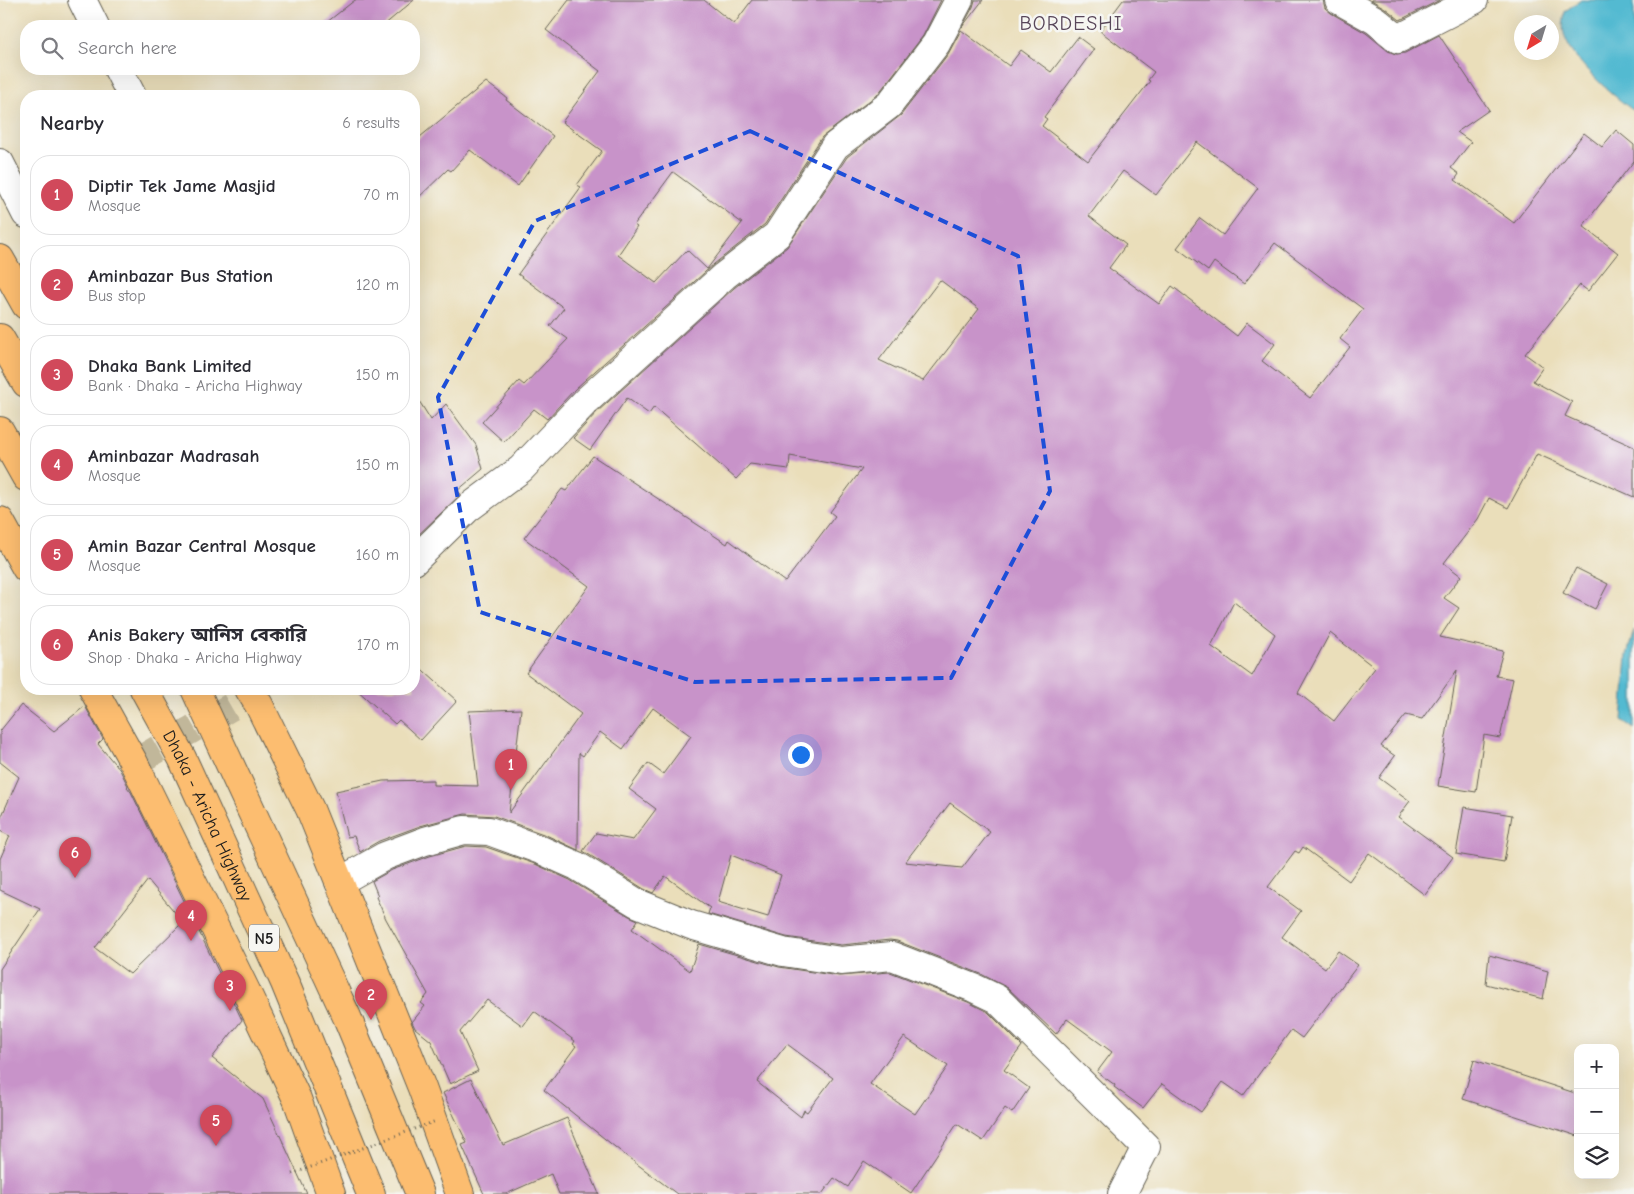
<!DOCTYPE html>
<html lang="en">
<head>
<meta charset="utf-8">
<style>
  :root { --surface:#fff; --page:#f2f2f3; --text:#2b2b33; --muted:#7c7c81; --line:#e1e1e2; --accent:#d1495b }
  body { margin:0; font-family:"Comic Neue","Noto Sans Bengali",sans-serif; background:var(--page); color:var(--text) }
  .controls { position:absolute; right:15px; bottom:15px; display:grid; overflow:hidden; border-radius:10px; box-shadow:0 5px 20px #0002 }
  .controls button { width:45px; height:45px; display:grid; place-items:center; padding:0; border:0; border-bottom:1px solid var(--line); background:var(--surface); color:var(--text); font:25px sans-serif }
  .compass { position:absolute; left:1514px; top:15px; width:45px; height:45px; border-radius:50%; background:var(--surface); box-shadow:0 5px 20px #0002; rotate:218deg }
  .you { position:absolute; left:800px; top:754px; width:18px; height:18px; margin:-12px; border:4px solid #fff; border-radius:50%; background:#1a73e8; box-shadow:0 0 0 8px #1a73e833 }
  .badge { display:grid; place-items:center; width:32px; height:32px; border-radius:50%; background:var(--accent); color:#fff; font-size:16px; font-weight:700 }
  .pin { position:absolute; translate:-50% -41px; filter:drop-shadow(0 1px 2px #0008) }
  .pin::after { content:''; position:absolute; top:26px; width:18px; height:15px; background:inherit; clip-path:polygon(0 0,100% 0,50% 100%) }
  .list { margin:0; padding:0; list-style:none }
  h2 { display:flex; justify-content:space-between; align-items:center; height:65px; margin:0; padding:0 20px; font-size:21px }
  h2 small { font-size:16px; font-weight:400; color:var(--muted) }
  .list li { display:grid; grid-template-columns:32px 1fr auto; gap:15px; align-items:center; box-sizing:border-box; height:80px; margin:0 10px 10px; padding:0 10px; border:1px solid var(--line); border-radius:20px }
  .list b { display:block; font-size:19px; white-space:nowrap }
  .list p { margin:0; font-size:16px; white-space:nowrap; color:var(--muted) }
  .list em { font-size:16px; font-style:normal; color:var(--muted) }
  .icon { flex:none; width:28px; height:28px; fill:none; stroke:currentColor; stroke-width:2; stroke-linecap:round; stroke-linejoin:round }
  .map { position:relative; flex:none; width:1634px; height:1194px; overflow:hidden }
  .search { position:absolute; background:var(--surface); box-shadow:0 5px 20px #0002; left:20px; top:20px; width:400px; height:55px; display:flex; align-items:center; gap:12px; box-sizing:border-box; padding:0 18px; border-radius:20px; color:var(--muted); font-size:19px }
  .panel { position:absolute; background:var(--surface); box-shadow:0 5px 20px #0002; left:20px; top:90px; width:400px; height:605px; border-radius:20px }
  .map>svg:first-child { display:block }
</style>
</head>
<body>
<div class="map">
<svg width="1634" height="1194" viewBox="0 0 1634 1194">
  <rect width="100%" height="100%" fill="#f6f6f2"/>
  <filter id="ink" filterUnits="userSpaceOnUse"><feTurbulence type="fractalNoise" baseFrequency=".02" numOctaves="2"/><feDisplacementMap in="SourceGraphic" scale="10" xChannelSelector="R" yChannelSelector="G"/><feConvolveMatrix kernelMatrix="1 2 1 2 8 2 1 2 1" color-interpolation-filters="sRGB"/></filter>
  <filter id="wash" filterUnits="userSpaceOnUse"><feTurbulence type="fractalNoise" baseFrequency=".0096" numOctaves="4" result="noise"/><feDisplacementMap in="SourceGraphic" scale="20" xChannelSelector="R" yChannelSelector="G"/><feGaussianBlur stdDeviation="1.12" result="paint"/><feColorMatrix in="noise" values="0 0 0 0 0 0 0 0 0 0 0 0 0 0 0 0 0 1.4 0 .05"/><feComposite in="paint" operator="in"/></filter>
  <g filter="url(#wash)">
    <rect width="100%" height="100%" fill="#eadeba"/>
    <g fill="#53bad1" stroke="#386b76">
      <path d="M1581,0H1634V111C1614,97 1569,58 1564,34C1562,26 1564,19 1565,11Z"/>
      <path d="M1634,630V729L1622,720L1627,655Z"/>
    </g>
    <g id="blocks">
      <g fill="#c893c9" fill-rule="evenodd">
        <path d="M355,0H414L383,26H322Z"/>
        <path d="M569,0H704L734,24L752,0H941L923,36L878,94L822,137L765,224L714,264L575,389L547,419L534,409L504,442L482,422L519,381L524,385L568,339L550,326L564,308L518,274L581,187L577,185L602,151L562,122L600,71L546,30ZM673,172L742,223L707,269L687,250L656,283L618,255L637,227L634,225Z"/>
        <path d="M975,0H983L962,27L973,7Z"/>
        <path d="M1123,0H1323L1325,8L1331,13L1366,33L1388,51L1396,54L1405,53L1439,35L1489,110L1457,132L1471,142L1451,168L1459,174L1455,180L1514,223L1584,133L1602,147L1616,130L1634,145V161L1583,226L1618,253L1588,291L1580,285L1525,354L1543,367L1533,381L1572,402L1565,416L1634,447V497L1537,454L1508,508L1489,498L1478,519L1444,563L1461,576L1444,598L1459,608L1440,637L1503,651L1496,676L1513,679L1500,738L1484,735L1476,792L1438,786L1457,670L1422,719L1406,715L1381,746L1395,756L1379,778L1410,801L1398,817L1453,857L1425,895L1369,853L1349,881L1303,847L1299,853L1295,851L1268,887L1301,911L1282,937L1325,968L1338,951L1358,965L1302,1038L1291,1030L1243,1096L1223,1082L1201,1112L1162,1084L1143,1108L1114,1087L1115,1085L1097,1072L1112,1052L1067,1019L1056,1034L1008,988L981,974L897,941L890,940L841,945L786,937L708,914L710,908L665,876L653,893L644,889L583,851L596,833L633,840L656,809L629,789L648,763L663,774L691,736L653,708L623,749L600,732L583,756L579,753L578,850L546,835L494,816L465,814L420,826L379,841L360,852L354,836L347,837L336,791L383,781L433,780V785L478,786L469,711L521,709L509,813L581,714L526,673L589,586L524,538L562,489L566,491L593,456L727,544L729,540L785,582L835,516L830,512L862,469L790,456L789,469L750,464L736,479L654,407L649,414L627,398L590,450L573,438L597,412L734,288L787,247L847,157L901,115L948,54L961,30L1009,66L1021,50L1051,72L1078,37L1094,49L1044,117L1047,119L1042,126L1088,161L1150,81L1148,80L1154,72L1100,31ZM1197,142L1258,188L1223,235L1200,218L1177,248L1208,271L1214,262L1244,284L1275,243L1363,309L1340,339L1350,347L1310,398L1262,361L1275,344L1247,323L1237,336L1172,286L1159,304L1109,268L1126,245L1089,216L1123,171L1156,195ZM940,280L979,309L923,381L879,360ZM1234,602L1275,634L1252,676L1211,646ZM1330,633L1375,668L1334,721L1298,693ZM950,803L990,832L962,868L905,862ZM731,855L781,875L768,917L718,902Z"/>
        <path d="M1371,0H1440L1400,20L1385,8Z"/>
        <path d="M486,82L507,98L506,100L553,136L518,186L470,150L451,171L448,169L414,202V142Z"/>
        <path d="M414,393L431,420L446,404L476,445L483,469L457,491L461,494L414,539Z"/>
        <path d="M1576,568L1608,584L1595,609L1563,593Z"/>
        <path d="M414,662L457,701L421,740L399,720L395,724L356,689H414Z"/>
        <path d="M21,705L54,731L85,706L103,739L98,744L120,770L128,786L127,787L131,792L242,1020L212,1058L263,1099L307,1194H0V969L40,909L0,890V859L10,836L0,831V820L19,777L0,762V731ZM148,880L183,922L130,974L95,948Z"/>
        <path d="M1464,807L1512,815L1504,862L1456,854Z"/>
        <path d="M466,846L486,847L535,864L570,880L629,916L638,920L632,929L690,971L699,944L779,967L839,976L890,972L968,1002L988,1012L1022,1046L1004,1070L1029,1088L1012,1113L1005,1108L983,1141L957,1124L911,1193L864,1161L848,1187L834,1178L822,1194H677L625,1155L544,1090L576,1046L573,1044L575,1041L534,1011L523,1026L487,1000L460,1032L478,1071L450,1084L431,1041L415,1028L412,1022L425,1006L421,1003L428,994L386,919L376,897L378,896L372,881L392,870L430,856ZM904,1037L948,1066L915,1114L870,1084ZM787,1044L833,1078L807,1112L804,1110L801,1117L757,1082Z"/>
        <path d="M1489,955L1548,971L1543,999L1486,984Z"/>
        <path d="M1474,1060L1578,1094V1136L1463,1099Z"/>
        <path d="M471,1079L503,1145L567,1118L599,1194H559L551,1174L506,1194H484L462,1145L467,1143L443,1093Z"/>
      </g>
    </g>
  </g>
  <g filter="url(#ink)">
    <use href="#blocks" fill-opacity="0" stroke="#646053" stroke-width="1"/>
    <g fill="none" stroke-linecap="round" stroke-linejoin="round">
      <path stroke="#c1b79a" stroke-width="28" stroke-dasharray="28 14" stroke-linecap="butt" d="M134,763L262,689"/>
      <g stroke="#646053" stroke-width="30">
        <g id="minor">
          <path d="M82,0L95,26"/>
          <path d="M1339,0L1375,20L1398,39L1474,0"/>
          <path d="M118,69L132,96"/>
          <path d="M0,163L26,214"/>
          <path d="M414,561L467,509L521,469L586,401L724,276L777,235L835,146L889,105L916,70L936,44L959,0"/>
          <path d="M339,882L385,856L425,841L464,830L489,831L541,850L577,866L637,903L691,925L783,952L841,961L892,956L974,988L997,999L1146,1147L1122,1194"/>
        </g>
      </g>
      <g stroke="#646053" stroke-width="30">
        <g id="highway">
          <path d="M0,259L26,305"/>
          <path d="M0,338L26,383"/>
          <path d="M0,431L26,477"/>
          <path d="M0,521L26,568"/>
          <path d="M93,689L134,763L246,991L297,1099L331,1194"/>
          <path id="s1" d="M144,689L182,758L285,983L371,1194"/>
          <path d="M195,689L347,1017L420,1194"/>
          <path d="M249,689L259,705L310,809L422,1088L460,1194"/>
        </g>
      </g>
      <use href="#minor" stroke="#fff" stroke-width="28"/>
      <use href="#highway" stroke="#fcbd6f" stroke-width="28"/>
      <path stroke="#646053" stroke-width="3" stroke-dasharray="1 4" stroke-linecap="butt" d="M292,1174L436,1121"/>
    </g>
  </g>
  <path fill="none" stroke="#1d4ed8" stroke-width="4" stroke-dasharray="10 6" stroke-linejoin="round" d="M750,131L1018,256L1050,491L951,678L695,682L480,612L438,397L535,221Z"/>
  <g text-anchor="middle" stroke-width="5" stroke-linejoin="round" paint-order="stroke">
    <rect fill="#f6f6f2" stroke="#5d5d5c" stroke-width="1" x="249" y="924.5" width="30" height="27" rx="4"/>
    <g font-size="16" font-weight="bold" fill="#1c1c1c">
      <text x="264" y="944">N5</text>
    </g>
    <g font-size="18" fill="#1c1c1c" stroke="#f6f6f2">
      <text dy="6" stroke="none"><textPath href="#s1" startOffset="142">Dhaka - Aricha Highway</textPath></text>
    </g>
    <g font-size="20" letter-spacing="1" fill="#584659" stroke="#f6f6f2">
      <text x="1071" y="30">BORDESHI</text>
    </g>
  </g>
</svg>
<div class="controls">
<button>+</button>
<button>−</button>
<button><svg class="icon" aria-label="layers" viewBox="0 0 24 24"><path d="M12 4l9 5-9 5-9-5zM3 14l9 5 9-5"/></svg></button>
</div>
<svg class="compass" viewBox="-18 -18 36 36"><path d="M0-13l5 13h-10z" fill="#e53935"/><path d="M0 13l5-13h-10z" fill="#7c7c81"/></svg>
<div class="you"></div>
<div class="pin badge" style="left:511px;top:790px">1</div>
<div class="pin badge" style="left:371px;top:1020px">2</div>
<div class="pin badge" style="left:230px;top:1011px">3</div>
<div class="pin badge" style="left:191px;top:941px">4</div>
<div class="pin badge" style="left:216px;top:1146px">5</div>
<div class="pin badge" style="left:75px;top:878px">6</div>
<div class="search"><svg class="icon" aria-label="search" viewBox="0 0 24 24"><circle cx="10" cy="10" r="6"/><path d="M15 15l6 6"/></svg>Search here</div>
<section class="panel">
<h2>Nearby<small>6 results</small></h2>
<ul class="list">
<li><span class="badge">1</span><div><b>Diptir Tek Jame Masjid</b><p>Mosque</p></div><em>70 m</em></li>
<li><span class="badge">2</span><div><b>Aminbazar Bus Station</b><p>Bus stop</p></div><em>120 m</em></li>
<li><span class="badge">3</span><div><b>Dhaka Bank Limited</b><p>Bank · Dhaka - Aricha Highway</p></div><em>150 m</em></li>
<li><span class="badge">4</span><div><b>Aminbazar Madrasah</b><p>Mosque</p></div><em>150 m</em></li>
<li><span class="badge">5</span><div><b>Amin Bazar Central Mosque</b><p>Mosque</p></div><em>160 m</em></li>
<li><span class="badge">6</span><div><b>Anis Bakery আনিস বেকারি</b><p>Shop · Dhaka - Aricha Highway</p></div><em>170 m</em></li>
</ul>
</section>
</div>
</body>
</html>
